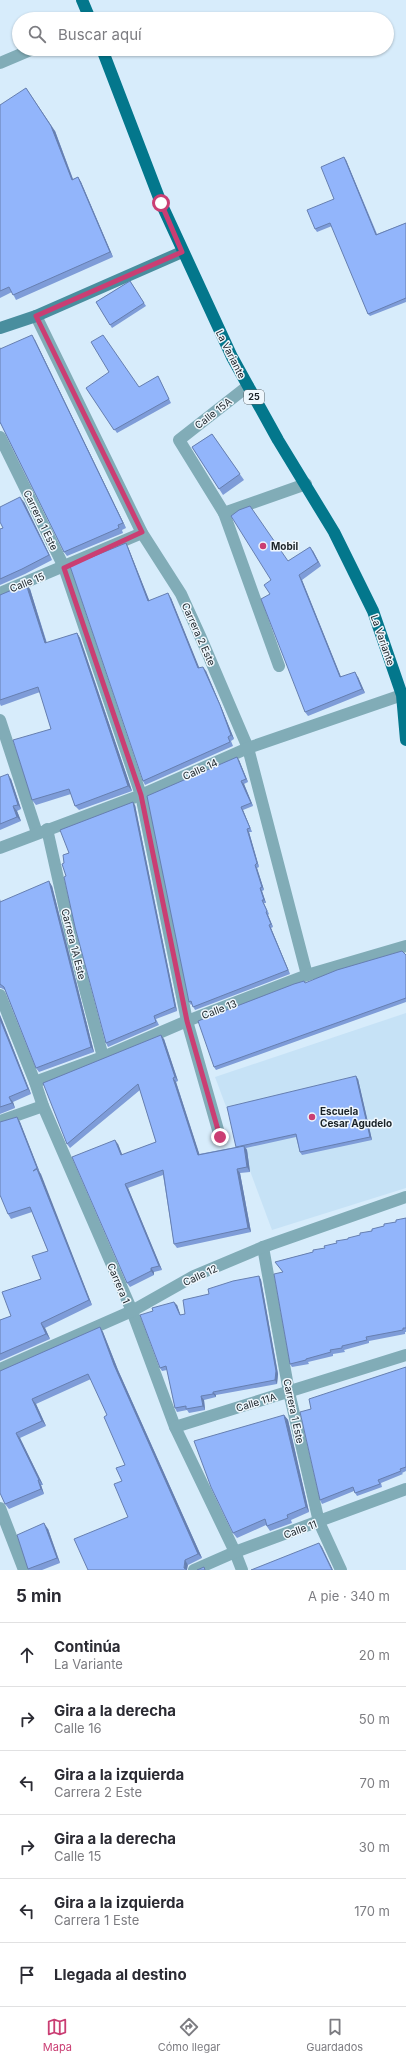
<!DOCTYPE html>
<html lang="es">
<head>
<meta charset="utf-8">
<style>
  :root { --surface:#fff; --page:#f2f2f3; --text:#2b2b33; --muted:#7c7c81; --line:#e1e1e2; --accent:#ca3e73 }
  body { margin:0; font-family:Inter,sans-serif; background:var(--page); color:var(--text) }
  .stop { position:absolute; width:12px; height:12px; margin:-9px; border:3px solid #ca3e73; border-radius:50%; background:#fff }
  .stop.end { background:#ca3e73; border-color:#fff; box-shadow:0 1px 4px #0008 }
  .list { margin:0; padding:0; list-style:none }
  h2 { display:flex; justify-content:space-between; align-items:center; height:52px; margin:0; padding:0 16px; font-size:17px }
  h2 small { font-size:13px; font-weight:400; color:var(--muted) }
  .list li { display:grid; grid-template-columns:26px 1fr auto; gap:12px; align-items:center; box-sizing:border-box; height:64px; padding:0 16px; border-top:1px solid var(--line) }
  .list b { display:block; font-size:15px; white-space:nowrap }
  .list p { margin:0; font-size:13px; white-space:nowrap; color:var(--muted) }
  .list em { font-size:13px; font-style:normal; color:var(--muted) }
  .icon { flex:none; width:22px; height:22px; fill:none; stroke:currentColor; stroke-width:2; stroke-linecap:round; stroke-linejoin:round }
  .map { position:relative; flex:none; width:406px; height:1570px; overflow:hidden }
  .search { position:absolute; background:var(--surface); box-shadow:0 1px 3px #0004; left:12px; right:12px; top:12px; height:44px; display:flex; align-items:center; gap:10px; box-sizing:border-box; padding:0 14px; border-radius:22px; color:var(--muted); font-size:15px }
  .sheet { height:436px; background:var(--surface) }
  nav { display:flex; justify-content:space-around; align-items:center; box-sizing:border-box; height:56px; border-top:1px solid var(--line); background:var(--surface); font-size:11px; color:var(--muted) }
  nav a { display:grid; justify-items:center; gap:2px }
  nav .on { color:var(--accent) }
  .map>svg:first-child { display:block }
</style>
</head>
<body>
<div class="map">
<svg width="406" height="1570" viewBox="0 0 406 1570">
  <rect width="100%" height="100%" fill="#d7ecfb"/>
  <path fill="#c6e2f6" d="M406,1013V1188L272,1230L215,1077Z"/>
  <g fill="none" stroke-linecap="round" stroke-linejoin="round">
    <g stroke="#81acb7" stroke-width="12">
      <path d="M0,63L33,49"/>
      <path d="M36,316L142,533L181,594L201,638L248,748L307,975"/>
      <path d="M248,386L179,440L224,513L306,484"/>
      <path d="M0,437L64,567L141,795L187,1021L220,1137"/>
      <path d="M224,513L279,666"/>
      <path d="M0,593L142,533"/>
      <path d="M0,720L37,833"/>
      <path d="M47,829L70,932L103,1057"/>
      <path d="M0,848L141,795L248,748L402,695"/>
      <path d="M0,995L35,1082L43,1106L132,1311L175,1427L235,1552L242,1570"/>
      <path d="M35,1082L103,1057L187,1021L307,975L406,946"/>
      <path d="M0,1121L43,1106"/>
      <path d="M263,1247L289,1392L319,1522L341,1570"/>
      <path d="M0,1369L132,1311L194,1276L263,1247L406,1197"/>
      <path d="M175,1427L406,1355"/>
      <path d="M0,1508L24,1570"/>
      <path d="M194,1570L235,1552L406,1489"/>
    </g>
    <path stroke="#498e9e" stroke-width="12" d="M0,328L36,316L182,252"/>
    <g stroke="#03778c" stroke-width="12">
      <path d="M82,0L90,19"/>
      <path d="M102,49L161,203L232,357L278,440L334,532L373,611L402,695L406,740"/>
    </g>
  </g>
  <g fill="#7e9cd8">
    <path d="M0,105L55,131L73,179L78,177L81,182L113,257L16,300L12,292L0,298Z"/>
    <path d="M346,160L377,234L406,223V302L370,316L368,314L332,226L317,232L315,229L334,199Z"/>
    <path d="M130,281L146,306L112,328L96,302Z"/>
    <path d="M35,340L126,528L122,530L123,533L67,556L64,552L1,424H0V347L1,349Z"/>
    <path d="M160,380L171,403L117,433L86,388L139,387Z"/>
    <path d="M212,434L244,480L223,495L192,447Z"/>
    <path d="M24,502L52,560L25,574L0,585V529L3,528Z"/>
    <path d="M128,547L149,600L171,598L199,668L206,671L222,709L234,739L231,741L233,746L145,785L143,781Z"/>
    <path d="M313,551L321,566L302,580L341,677H358L365,693L308,716L305,712L270,594L271,580L288,561Z"/>
    <path d="M30,589L47,643L77,633L80,638L132,791L79,810L75,806L71,794L36,805L32,800L51,729L40,692L1,706L0,704V636Z"/>
    <path d="M239,760L248,782L244,784L253,806L243,810L252,832H249L259,867L257,868L264,890L262,891L266,903H264L269,914L268,915L273,927L271,928L290,974L195,1010L192,1004L191,1005L189,1002Z"/>
    <path d="M0,777L11,779L21,809L17,811L21,821L0,830Z"/>
    <path d="M135,805L177,1011L156,1019L159,1025L108,1047L106,1043L64,863L69,853Z"/>
    <path d="M52,886L94,1052L39,1072L36,1068L5,990L1,988H0V899L1,902Z"/>
    <path d="M406,955V1002L216,1070L214,1067L304,981L305,983Z"/>
    <path d="M0,1015L31,1094L13,1102L15,1108L0,1114Z"/>
    <path d="M164,1039L178,1081L176,1082L199,1154L236,1147L358,1079L372,1140L302,1155L300,1152L296,1137L246,1148L247,1150L250,1172L240,1173L251,1232L177,1248L174,1244L163,1175L128,1188L162,1270L154,1272V1275L130,1287L127,1283L118,1144L122,1155L156,1142L140,1090L70,1148L67,1144Z"/>
    <path d="M17,1117L20,1122L40,1173L92,1305L45,1328L50,1339L0,1361V1320L11,1316L41,1279L48,1251L32,1212L11,1219L8,1214Z"/>
    <path d="M406,1218V1332H405V1334L369,1341V1343L344,1350L345,1352L333,1354V1356L308,1362L309,1364L292,1367L290,1364L283,1272L275,1262L313,1252Z"/>
    <path d="M259,1276L261,1280L278,1374L277,1384L216,1395V1397L204,1400L205,1410L189,1413L187,1410L177,1412L175,1408L167,1370L162,1371L160,1368L177,1305L180,1315L185,1314L209,1294Z"/>
    <path d="M100,1327L103,1332L118,1370L202,1558L188,1565L128,1517L122,1481L125,1465L107,1415L91,1379L36,1404L46,1426L20,1438L43,1485H41L44,1494L9,1509L5,1504L0,1371Z"/>
    <path d="M406,1367V1471L402,1473L403,1474L381,1483L382,1487L357,1496L354,1491L322,1504L320,1500L311,1409Z"/>
    <path d="M284,1415L288,1420L309,1512L291,1520L292,1523L270,1531L266,1525L237,1538L233,1533Z"/>
    <path d="M48,1529L60,1563L42,1570H29L28,1569Z"/>
  </g>
  <g fill="#667fb0">
    <path d="M26,88L55,131L75,185L72,180Z"/>
    <path d="M344,157L346,160L378,238L376,235Z"/>
    <path d="M78,177L81,182L113,257L110,252Z"/>
    <path d="M32,335L35,340L126,528L123,523Z"/>
    <path d="M20,497L24,502L52,560L49,555Z"/>
    <path d="M126,543L128,547L151,605L148,601Z"/>
    <path d="M310,547L313,551L321,566L318,562Z"/>
    <path d="M299,575L302,580L343,682L340,677Z"/>
    <path d="M26,584L30,589L48,648L45,643Z"/>
    <path d="M168,593L171,598L201,672L198,668Z"/>
    <path d="M77,633L80,638L132,791L128,786Z"/>
    <path d="M203,667L206,671L222,709L234,739L231,735Z"/>
    <path d="M355,672L358,677L365,693L362,689Z"/>
    <path d="M237,757L239,760L248,782L246,779Z"/>
    <path d="M8,774L11,779L21,809L18,805Z"/>
    <path d="M241,781L244,784L253,806L251,803Z"/>
    <path d="M133,802L135,805L177,1011L175,1007Z"/>
    <path d="M13,806L17,811L21,821L17,817Z"/>
    <path d="M241,807L243,810L252,832L250,828Z"/>
    <path d="M247,829L249,832L259,867L257,863Z"/>
    <path d="M255,865L257,868L264,890L262,887Z"/>
    <path d="M49,881L52,886L94,1052L91,1047Z"/>
    <path d="M260,888L262,891L266,903L264,900Z"/>
    <path d="M266,912L268,915L273,927L271,924Z"/>
    <path d="M269,925L271,928L290,974L288,970Z"/>
    <path d="M0,1015L31,1094L28,1089L0,1019Z"/>
    <path d="M161,1035L164,1039L178,1081L175,1077Z"/>
    <path d="M356,1076L358,1079L372,1140L370,1137Z"/>
    <path d="M173,1078L176,1082L201,1159L198,1155Z"/>
    <path d="M9,1097L13,1102L15,1108L12,1103Z"/>
    <path d="M17,1117L20,1122L40,1173L37,1168Z"/>
    <path d="M115,1140L118,1144L124,1159L121,1155Z"/>
    <path d="M244,1146L247,1150L250,1172L247,1167Z"/>
    <path d="M37,1169L41,1174L92,1305L89,1300Z"/>
    <path d="M237,1169L240,1173L251,1232L248,1228Z"/>
    <path d="M125,1184L128,1188L162,1270L159,1266Z"/>
    <path d="M151,1268L154,1272V1275L151,1271Z"/>
    <path d="M259,1276L261,1280L278,1374L277,1384L275,1380Z"/>
    <path d="M174,1302L177,1305L182,1319L180,1315Z"/>
    <path d="M41,1323L45,1328L50,1339L46,1334Z"/>
    <path d="M100,1327L103,1332L118,1370L202,1558L198,1554L114,1365Z"/>
    <path d="M213,1392L216,1395V1397L213,1394Z"/>
    <path d="M201,1396L204,1400L205,1410L203,1406Z"/>
    <path d="M32,1399L36,1404L46,1426L42,1421Z"/>
    <path d="M284,1415L288,1420L309,1512L306,1507Z"/>
    <path d="M16,1433L20,1438L43,1485L39,1480Z"/>
    <path d="M38,1480L41,1485L44,1494L41,1489Z"/>
    <path d="M44,1523L48,1529L60,1563L57,1558Z"/>
    <path d="M319,1543L322,1547L333,1570H332Z"/>
    <path d="M185,1560L188,1565L187,1570H185L184,1568Z"/>
  </g>
  <g fill="#92b5fb" stroke="#667fb0">
    <path d="M26,88L51,126L72,180L78,177L110,252L13,295L9,287L0,291V105Z"/>
    <path d="M344,157L376,235L406,223V298L368,314L330,223L315,229L307,210L334,199L321,167Z"/>
    <path d="M130,281L144,303L110,325L96,302Z"/>
    <path d="M32,335L123,523L118,525L119,528L64,552L0,422V349Z"/>
    <path d="M103,335L139,387L158,376L169,399L114,430L86,388L109,372L91,342Z"/>
    <path d="M212,434L240,474L219,489L192,447Z"/>
    <path d="M20,497L49,555L22,569L0,579V529L3,528L0,522V507Z"/>
    <path d="M250,506L288,561L310,547L318,562L299,575L340,677L355,672L362,689L305,712L261,599L270,594L264,585L271,580L231,516L239,510Z"/>
    <path d="M126,543L148,601L168,593L198,668L203,667L220,705L231,735L228,737L230,742L143,781L70,566Z"/>
    <path d="M26,584L45,643L77,633L128,786L75,806L69,789L32,800L13,740L51,729L38,687L0,700V595Z"/>
    <path d="M237,757L246,779L241,781L251,803L241,807L250,828L247,829L257,863L255,865L262,887L260,888L264,900H262L267,911L266,912L271,924L269,925L288,970L193,1007L191,1001L189,1002L147,796Z"/>
    <path d="M8,774L18,805L13,806L17,817L0,824V777Z"/>
    <path d="M133,802L175,1007L154,1016L156,1022L106,1043L75,927L64,877L66,876L62,864L64,863L63,855L69,853L60,830Z"/>
    <path d="M49,881L91,1047L36,1068L4,987L0,984V902Z"/>
    <path d="M402,951L406,955V998L214,1067L198,1021L294,984L304,981L305,983L337,970Z"/>
    <path d="M0,1019L28,1089L9,1097L12,1103L0,1107Z"/>
    <path d="M161,1035L175,1077L173,1078L198,1155L244,1146L247,1167L237,1169L248,1228L174,1244L163,1170L125,1184L159,1266L151,1268V1271L127,1283L72,1157L115,1140L121,1155L156,1142L138,1084L67,1144L43,1083Z"/>
    <path d="M356,1076L370,1137L300,1152L296,1134L236,1147L227,1107Z"/>
    <path d="M17,1117L37,1168L33,1171L37,1169L89,1300L41,1323L46,1334L0,1354V1320L11,1316L2,1292L41,1279L32,1256L48,1251L30,1207L8,1214L0,1195V1122Z"/>
    <path d="M406,1218V1328H403V1330L366,1337L367,1340L342,1346V1348L330,1350L331,1352L306,1359V1360L290,1364L274,1274L283,1272L275,1262L313,1252V1250L325,1248L324,1246L337,1243L336,1241L348,1239V1238L360,1235V1233L372,1231V1229L384,1226V1224L396,1222V1220Z"/>
    <path d="M259,1276L276,1371L275,1380L213,1392V1394L201,1396L203,1406L186,1409V1406L175,1408L166,1366L160,1368L140,1315L153,1311L152,1308L174,1302L180,1315L185,1314L183,1300L209,1294L208,1289L233,1281Z"/>
    <path d="M100,1327L114,1365L198,1554L185,1560L184,1568L187,1570H88L74,1539L128,1517L114,1484L122,1481L116,1468L125,1465L104,1417L107,1415L88,1374L32,1399L42,1421L16,1433L39,1480H38L41,1489L5,1504L0,1493V1371Z"/>
    <path d="M406,1367V1467L400,1469L401,1471L378,1480L380,1484L355,1493L353,1487L320,1500L300,1412L311,1409L309,1399Z"/>
    <path d="M284,1415L306,1507L287,1515L288,1518L267,1526L265,1519L233,1533L211,1487L194,1441Z"/>
    <path d="M44,1523L57,1558L28,1569L17,1535Z"/>
    <path d="M319,1543L332,1570H251Z"/>
    <path d="M204,1567L205,1570H197Z"/>
  </g>
  <g fill="none" stroke-linecap="round" stroke-linejoin="round">
    <path stroke="#ca3e73" stroke-width="5" d="M161,203L182,252L36,316L142,532L64,568L141,795L187,1021L220,1137"/>
  </g>
  <g fill="#ca3e73" stroke="#eff7fd" stroke-width="1.5">
    <circle cx="263" cy="546" r="4"/>
    <circle cx="312" cy="1117" r="4"/>
  </g>
  <g text-anchor="middle" stroke-width="3" stroke-linejoin="round" paint-order="stroke">
    <rect fill="#eff7fd" stroke="#5a6267" stroke-width="1" x="244" y="390" width="20" height="14" rx="3"/>
    <g font-size="9" font-weight="bold" fill="#1a2227">
      <text x="254" y="400">25</text>
    </g>
    <g font-size="10" fill="#1a2227" stroke="#eff7fd">
      <text transform="translate(231 354) rotate(63)" y="4">La Variante</text>
      <text transform="translate(213 413) rotate(-38)" y="4">Calle 15A</text>
      <text transform="translate(41 520) rotate(64)" y="4">Carrera 1 Este</text>
      <text transform="translate(27 582) rotate(-22)" y="4">Calle 15</text>
      <text transform="translate(199 634) rotate(66)" y="4">Carrera 2 Este</text>
      <text transform="translate(383 640) rotate(71)" y="4">La Variante</text>
      <text transform="translate(200 769) rotate(-24)" y="4">Calle 14</text>
      <text transform="translate(74 944) rotate(76)" y="4">Carrera 1A Este</text>
      <text transform="translate(219 1009) rotate(-21)" y="4">Calle 13</text>
      <text transform="translate(200 1275) rotate(-25)" y="4">Calle 12</text>
      <text transform="translate(119 1283) rotate(67)" y="4">Carrera 1</text>
      <text transform="translate(256 1402) rotate(-17)" y="4">Calle 11A</text>
      <text transform="translate(294 1411) rotate(78)" y="4">Carrera 1 Este</text>
      <text transform="translate(300 1529) rotate(-20)" y="4">Calle 11</text>
    </g>
    <g font-size="10" font-weight="bold" fill="#1a2227" stroke="#eff7fd" text-anchor="start">
      <text x="271" y="550">Mobil</text>
      <text x="320" y="1115">Escuela<tspan x="320" dy="12">Cesar Agudelo</tspan></text>
    </g>
  </g>
</svg>
<div class="stop" style="left:161px;top:203px"></div>
<div class="stop end" style="left:220px;top:1137px"></div>
<div class="search"><svg class="icon" aria-label="search" viewBox="0 0 24 24"><circle cx="10" cy="10" r="6"/><path d="M15 15l6 6"/></svg>Buscar aquí</div>
</div>
<section class="sheet">
<h2>5 min<small>A pie · 340 m</small></h2>
<ul class="list">
<li><svg class="icon" aria-label="ahead" viewBox="0 0 24 24"><path d="M12 20V5M6 11l6-6 6 6"/></svg><div><b>Continúa</b><p>La Variante</p></div><em>20 m</em></li>
<li><svg class="icon" aria-label="right" viewBox="0 0 24 24"><path d="M7 20v-9h11M14 6l5 5-5 5"/></svg><div><b>Gira a la derecha</b><p>Calle 16</p></div><em>50 m</em></li>
<li><svg class="icon" aria-label="left" viewBox="0 0 24 24"><path d="M17 20v-9H6M10 6l-5 5 5 5"/></svg><div><b>Gira a la izquierda</b><p>Carrera 2 Este</p></div><em>70 m</em></li>
<li><svg class="icon" aria-label="right" viewBox="0 0 24 24"><path d="M7 20v-9h11M14 6l5 5-5 5"/></svg><div><b>Gira a la derecha</b><p>Calle 15</p></div><em>30 m</em></li>
<li><svg class="icon" aria-label="left" viewBox="0 0 24 24"><path d="M17 20v-9H6M10 6l-5 5 5 5"/></svg><div><b>Gira a la izquierda</b><p>Carrera 1 Este</p></div><em>170 m</em></li>
<li><svg class="icon" aria-label="arrive" viewBox="0 0 24 24"><path d="M6 21V4h12l-3 4 3 4H6"/></svg><div><b>Llegada al destino</b></div></li>
</ul>
</section>
<nav>
<a class="on"><svg class="icon" aria-label="map" viewBox="0 0 24 24"><path d="M3 6l6-2 6 2 6-2v14l-6 2-6-2-6 2zM9 4v14M15 6v14"/></svg>Mapa</a>
<a><svg class="icon" aria-label="directions" viewBox="0 0 24 24"><path d="M12 3l9 9-9 9-9-9zM9 14v-3h6M13 9l2 2-2 2"/></svg>Cómo llegar</a>
<a><svg class="icon" aria-label="saved" viewBox="0 0 24 24"><path d="M7 4h10v16l-5-4-5 4z"/></svg>Guardados</a>
</nav>
</body>
</html>
